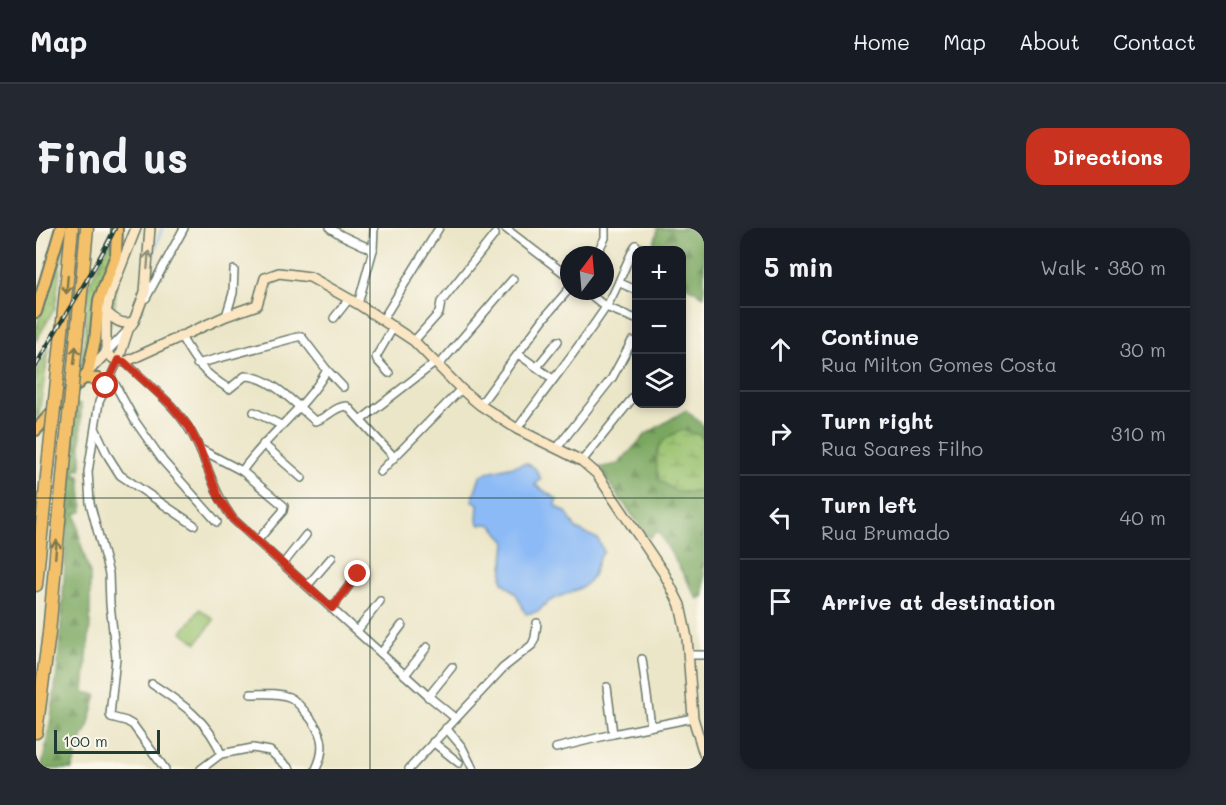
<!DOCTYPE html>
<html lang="en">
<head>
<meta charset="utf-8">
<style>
  :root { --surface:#171b24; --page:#242831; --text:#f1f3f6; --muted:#9ea1a6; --line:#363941; --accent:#c8321e }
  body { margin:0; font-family:Mali,sans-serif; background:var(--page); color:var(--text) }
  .controls { position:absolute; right:18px; top:18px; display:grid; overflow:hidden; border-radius:12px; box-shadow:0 3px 9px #0003 }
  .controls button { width:54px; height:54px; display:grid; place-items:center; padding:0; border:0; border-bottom:2px solid var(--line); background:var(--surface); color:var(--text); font:30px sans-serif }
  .compass { position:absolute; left:524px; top:18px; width:54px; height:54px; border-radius:50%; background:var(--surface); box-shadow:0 3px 9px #0003; rotate:16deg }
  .scale { position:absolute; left:18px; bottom:15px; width:106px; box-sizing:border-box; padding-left:6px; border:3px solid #1f3d34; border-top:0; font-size:16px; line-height:21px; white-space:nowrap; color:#1f3d34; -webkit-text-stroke:4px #fbf7ec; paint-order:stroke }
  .stop { position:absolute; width:18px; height:18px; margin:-14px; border:4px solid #c8321e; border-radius:50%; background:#fff }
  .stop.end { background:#c8321e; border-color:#fff; box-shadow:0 2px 6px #0008 }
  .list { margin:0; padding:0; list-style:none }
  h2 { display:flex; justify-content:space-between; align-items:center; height:78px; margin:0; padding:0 24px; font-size:26px }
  h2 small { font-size:20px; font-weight:400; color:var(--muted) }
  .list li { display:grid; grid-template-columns:39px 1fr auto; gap:18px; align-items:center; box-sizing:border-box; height:84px; padding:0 24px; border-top:2px solid var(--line) }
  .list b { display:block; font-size:22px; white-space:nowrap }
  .list p { margin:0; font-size:20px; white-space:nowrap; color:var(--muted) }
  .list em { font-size:20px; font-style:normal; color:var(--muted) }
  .icon { flex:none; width:33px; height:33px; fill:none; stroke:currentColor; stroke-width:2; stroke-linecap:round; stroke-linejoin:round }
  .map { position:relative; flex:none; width:668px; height:541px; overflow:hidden; border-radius:18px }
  header { display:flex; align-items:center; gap:36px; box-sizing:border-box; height:84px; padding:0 30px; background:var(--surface); border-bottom:2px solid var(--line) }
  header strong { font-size:28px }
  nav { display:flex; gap:33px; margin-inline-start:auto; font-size:21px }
  .intro { display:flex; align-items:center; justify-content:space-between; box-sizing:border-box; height:144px; padding:0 36px }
  h1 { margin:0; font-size:42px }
  .button { padding:15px 27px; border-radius:18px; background:var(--accent); color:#fff; font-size:21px; font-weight:700 }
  main { display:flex; gap:36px; padding:0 36px }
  aside { flex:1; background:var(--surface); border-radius:18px; box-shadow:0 3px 9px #0003 }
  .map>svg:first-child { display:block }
</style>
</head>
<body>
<header>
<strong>Map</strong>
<nav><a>Home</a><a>Map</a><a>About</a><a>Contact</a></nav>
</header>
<div class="intro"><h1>Find us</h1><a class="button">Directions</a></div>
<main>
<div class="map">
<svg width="668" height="541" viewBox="0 0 668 541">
  <defs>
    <pattern id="grass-dots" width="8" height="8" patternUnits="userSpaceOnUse" patternTransform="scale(1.5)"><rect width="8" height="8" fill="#98c16d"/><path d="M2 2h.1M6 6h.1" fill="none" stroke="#7b9e5a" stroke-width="1.8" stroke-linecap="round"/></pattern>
    <pattern id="forest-firs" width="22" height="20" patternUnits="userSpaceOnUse" patternTransform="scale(1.5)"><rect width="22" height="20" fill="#7aa760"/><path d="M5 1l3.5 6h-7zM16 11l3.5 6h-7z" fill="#638950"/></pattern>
    <pattern id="wetland-marsh" width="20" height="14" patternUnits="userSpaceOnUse" patternTransform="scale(1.5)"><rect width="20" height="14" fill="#98c16d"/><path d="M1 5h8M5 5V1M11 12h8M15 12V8" fill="none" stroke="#7b9e5a"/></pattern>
  </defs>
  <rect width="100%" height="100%" fill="#fbf7ec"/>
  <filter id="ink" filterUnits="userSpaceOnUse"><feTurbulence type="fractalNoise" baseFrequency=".0167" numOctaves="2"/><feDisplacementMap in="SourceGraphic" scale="12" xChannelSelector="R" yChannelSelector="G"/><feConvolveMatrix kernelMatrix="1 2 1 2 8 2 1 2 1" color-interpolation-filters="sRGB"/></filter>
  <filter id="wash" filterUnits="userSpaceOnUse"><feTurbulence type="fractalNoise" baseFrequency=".008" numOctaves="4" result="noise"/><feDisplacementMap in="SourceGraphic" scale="24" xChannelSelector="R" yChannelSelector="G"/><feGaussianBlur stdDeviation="1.35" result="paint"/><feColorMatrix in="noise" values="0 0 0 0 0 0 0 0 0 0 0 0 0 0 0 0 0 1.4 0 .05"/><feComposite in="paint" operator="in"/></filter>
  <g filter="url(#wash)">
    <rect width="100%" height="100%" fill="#ece6c9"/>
    <g fill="url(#grass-dots)" stroke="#5c7f50" stroke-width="1.5">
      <path d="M77,9C81,52 87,107 46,135L53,56Z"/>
      <path d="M24,17L27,18L19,80L0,113V101Z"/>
      <path d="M13,120L3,187L0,190V146Z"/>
    </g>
    <g fill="url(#forest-firs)" stroke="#4c724a" stroke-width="1.5">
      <path d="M620,0H668V68L646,56V22H624L617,19L622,1Z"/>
      <path d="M40,176H45V241L40,240V247H44L47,283L40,286L45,316L54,346V397L48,464L61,467L50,505H48L36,541H5C24,462 26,380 31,299C33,258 37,217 40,176Z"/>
      <path d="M650,182L668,198V369L662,371L622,303L613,310L562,240L582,236L610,206Z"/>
    </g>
    <path fill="url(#wetland-marsh)" stroke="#5c7f50" stroke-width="1.5" d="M647,202L664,207L668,215V264H640L622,251C618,223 619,212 647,202Z"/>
    <path fill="#98c16d" stroke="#5c7f50" stroke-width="1.5" d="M164,381L178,392L161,415L146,404Z"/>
    <path fill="#8bbaf6" stroke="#557c95" stroke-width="1.5" d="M490,235L499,240L505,251L499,257L521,271L520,278L531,285L540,301L562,311L568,324C558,333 562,347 549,357C534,368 514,367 503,383L490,386L480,366L467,354L466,349L470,314C460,305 460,292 444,297L441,292L442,276L436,272L444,248L452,244Z"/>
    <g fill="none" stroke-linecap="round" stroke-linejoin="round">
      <g stroke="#8bbaf6" stroke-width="2">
        <path d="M0,17L5,0"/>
        <path d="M114,37L126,0"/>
      </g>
    </g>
  </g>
  <g filter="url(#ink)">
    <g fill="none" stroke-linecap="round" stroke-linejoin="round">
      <g stroke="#677868" stroke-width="10">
        <g id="street">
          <path d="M294,0L305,7L337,22"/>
          <path d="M469,0L533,49"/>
          <path d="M560,27L569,10V0"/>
          <path d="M584,55L600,62"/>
          <path d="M550,63L570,79L600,91"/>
          <path d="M110,70L148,0"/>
          <path d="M322,76L337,22L338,0"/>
          <path d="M190,88L197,65L198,42"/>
          <path d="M298,90L313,71"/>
          <path d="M347,91L403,0"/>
          <path d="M144,107C161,136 165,143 193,161L209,148C235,148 261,178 279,193C291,191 298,178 311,178L358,229"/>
          <path d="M378,113L403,85L405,74L459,6"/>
          <path d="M70,125L91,103"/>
          <path d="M482,126L517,151"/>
          <path d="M82,133L63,174L52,244L54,275L73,346L74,376L80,430L74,487L75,489L90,493L97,497L129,541"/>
          <path d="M89,134C111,156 139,176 155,204C172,233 176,263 197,291L391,467L419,490"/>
          <path d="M161,136L265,108L291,142L307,159"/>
          <path d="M403,137L477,51"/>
          <path d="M501,139L522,113"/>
          <path d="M353,145L341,132L340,129L358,98"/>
          <path d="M75,149L99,193L127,233L181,294"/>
          <path d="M444,177L509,89L533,61"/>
          <path d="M218,184L245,197"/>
          <path d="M325,192L400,134"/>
          <path d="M481,201C510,160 542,121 570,79C583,59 588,37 600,17"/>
          <path d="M60,202L72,228L84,247L158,297"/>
          <path d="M227,216L266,250"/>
          <path d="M521,220L576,150L596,113"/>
          <path d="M164,221L206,243L248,278L247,283L221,313"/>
          <path d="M546,233L600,166"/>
          <path d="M206,243C231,207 269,181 291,142"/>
          <path d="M344,244L425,161"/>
          <path d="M247,336L270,307"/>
          <path d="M271,358L296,329"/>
          <path d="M296,380L322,346"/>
          <path d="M321,403L344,373"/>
          <path d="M345,425L366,397"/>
          <path d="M653,427H668"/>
          <path d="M606,431L615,498"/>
          <path d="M369,447L391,419"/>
          <path d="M116,456C144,474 174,494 185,526"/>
          <path d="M571,459L577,506"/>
          <path d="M215,466C227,466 241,464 253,469C260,472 265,479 270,485C286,503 291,519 280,541"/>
          <path d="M392,469L416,439"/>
          <path d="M410,500L426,519L437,541"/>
          <path d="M397,514L423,535"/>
          <path d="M520,520L577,506L657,490"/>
          <path d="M165,541L185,526L217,520L234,523L254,541"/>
          <path d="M373,541L467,440L496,417L499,410L501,395"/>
        </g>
      </g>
      <g stroke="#677868" stroke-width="12">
        <g id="secondary">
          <path d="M70,84C78,91 87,99 98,93"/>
          <path d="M70,125L78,131L89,134L190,88L221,77L229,50L243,45L274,49L322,76L378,113L425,161L444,177L481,201L546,233L561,246L629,347L644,377L651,410L657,490L668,526"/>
          <path d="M82,133L92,102L98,93L109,64L114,0"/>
          <path d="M52,144L70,125V84L74,66L100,0"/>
        </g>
      </g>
      <g stroke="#677868" stroke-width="14">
        <g id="primary">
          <path d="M0,84L25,0"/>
          <path d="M44,153L49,150L62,151L69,160"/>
          <path d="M0,202L52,144L59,113L63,72L80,27L81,0"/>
        </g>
      </g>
      <g stroke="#677868" stroke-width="15">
        <g id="highway">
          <path d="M42,97L51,0"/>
          <path d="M25,114L36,0"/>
          <path d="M0,357L12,238"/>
          <path d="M0,504L13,405L29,227"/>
        </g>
      </g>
      <use href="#street" stroke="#fff" stroke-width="7"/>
      <use href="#secondary" stroke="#fbe6c3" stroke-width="9"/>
      <use href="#primary" stroke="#f4c16a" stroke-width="10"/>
      <use href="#highway" stroke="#f4c16a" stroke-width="12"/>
      <g stroke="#1f3d34" stroke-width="4.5">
        <path id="rail" d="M0,138C24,91 57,48 79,0"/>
      </g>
      <use href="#rail" stroke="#fbf7ec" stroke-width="2" stroke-dasharray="7" stroke-linecap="butt"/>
      <g stroke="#677868" stroke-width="15" stroke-linecap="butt">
        <g id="highway-bridge">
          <path d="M29,227L42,97"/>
          <path d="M12,238L25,114"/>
        </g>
      </g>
      <use href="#highway-bridge" stroke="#f4c16a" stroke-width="12"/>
    </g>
    <defs><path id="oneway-shaft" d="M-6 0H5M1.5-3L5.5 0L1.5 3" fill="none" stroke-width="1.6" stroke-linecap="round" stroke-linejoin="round" transform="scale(1.5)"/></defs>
    <use stroke="#8d927c" href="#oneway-shaft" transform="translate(112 32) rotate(-86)"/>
    <g stroke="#7f784c">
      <use href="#oneway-shaft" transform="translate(31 57) rotate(95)"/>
      <use href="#oneway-shaft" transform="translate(39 127) rotate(-84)"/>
      <use href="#oneway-shaft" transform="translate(20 321) rotate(-85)"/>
    </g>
  </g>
  <g fill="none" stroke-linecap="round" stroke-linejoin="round" filter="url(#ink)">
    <path stroke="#c8321e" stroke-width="8" d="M70,158L82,132L88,134L134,176L153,199L164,221L183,270L197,291L296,380L322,346"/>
  </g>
  <path fill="none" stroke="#1f3d34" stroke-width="1.5" stroke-opacity="0.55" d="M334,0V541M0,270H668"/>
</svg>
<div class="controls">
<button>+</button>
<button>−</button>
<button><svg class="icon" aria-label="layers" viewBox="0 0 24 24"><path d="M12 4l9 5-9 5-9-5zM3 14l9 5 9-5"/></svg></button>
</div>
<svg class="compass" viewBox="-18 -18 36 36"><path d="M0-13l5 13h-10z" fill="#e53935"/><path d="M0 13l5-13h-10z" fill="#9ea1a6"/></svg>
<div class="scale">100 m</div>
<div class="stop" style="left:70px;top:158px"></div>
<div class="stop end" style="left:322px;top:346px"></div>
</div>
<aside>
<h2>5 min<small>Walk · 380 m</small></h2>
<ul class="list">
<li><svg class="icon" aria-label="ahead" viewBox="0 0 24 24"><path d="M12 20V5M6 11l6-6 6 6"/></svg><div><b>Continue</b><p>Rua Milton Gomes Costa</p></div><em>30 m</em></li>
<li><svg class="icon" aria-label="right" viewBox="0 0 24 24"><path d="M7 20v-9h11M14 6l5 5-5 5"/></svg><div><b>Turn right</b><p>Rua Soares Filho</p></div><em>310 m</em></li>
<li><svg class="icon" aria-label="left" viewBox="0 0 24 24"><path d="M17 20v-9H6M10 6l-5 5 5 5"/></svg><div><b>Turn left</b><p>Rua Brumado</p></div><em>40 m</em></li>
<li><svg class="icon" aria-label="arrive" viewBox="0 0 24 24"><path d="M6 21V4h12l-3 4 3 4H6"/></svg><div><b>Arrive at destination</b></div></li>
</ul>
</aside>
</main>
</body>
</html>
